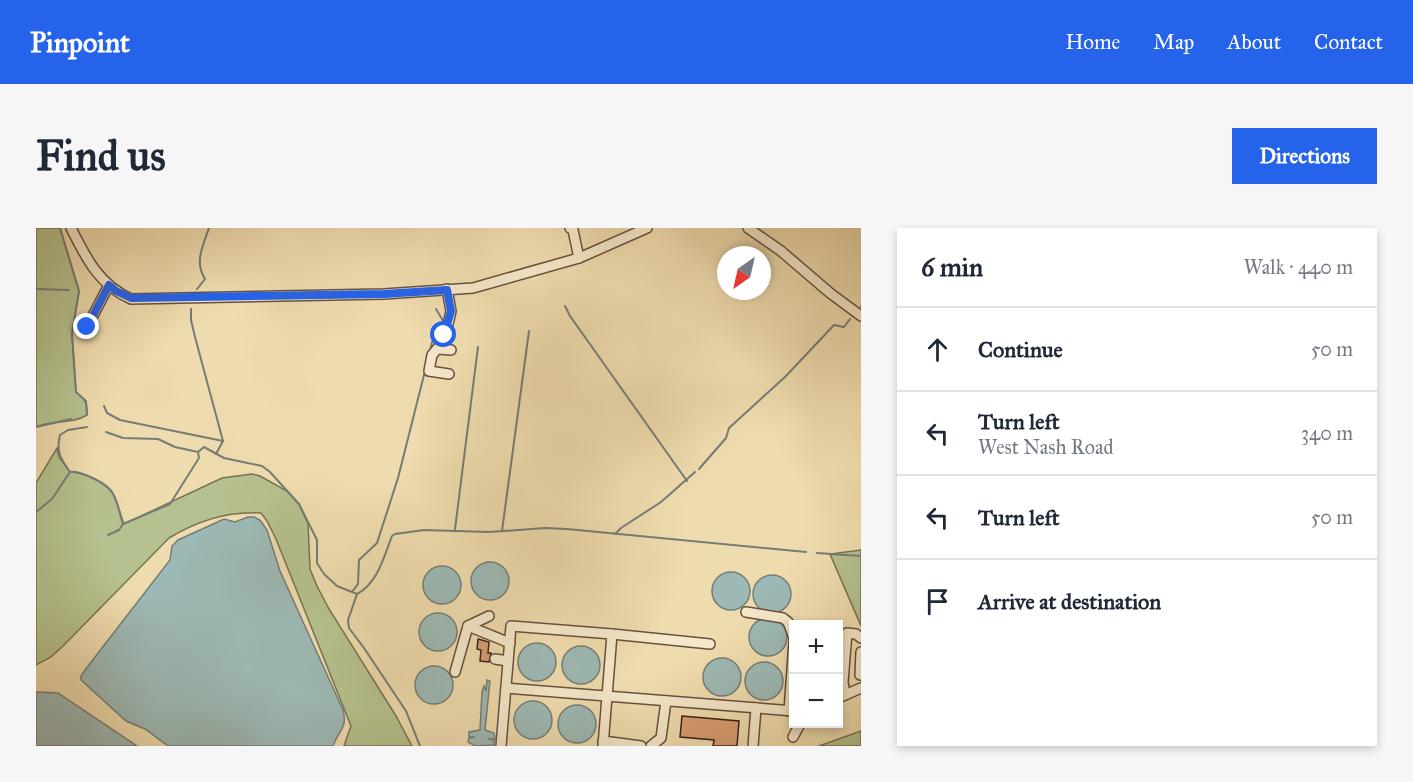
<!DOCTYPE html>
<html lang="en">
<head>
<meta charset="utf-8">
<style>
  :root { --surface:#fff; --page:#f6f6f7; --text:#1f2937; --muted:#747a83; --line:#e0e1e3; --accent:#2563eb }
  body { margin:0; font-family:"IM FELL Great Primer",serif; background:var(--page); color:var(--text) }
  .controls { position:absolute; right:18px; bottom:18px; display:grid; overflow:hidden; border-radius:0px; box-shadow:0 3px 9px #0003 }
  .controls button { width:54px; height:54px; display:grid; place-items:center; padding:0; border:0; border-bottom:2px solid var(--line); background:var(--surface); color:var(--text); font:30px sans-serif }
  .compass { position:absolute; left:681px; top:18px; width:54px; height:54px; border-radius:50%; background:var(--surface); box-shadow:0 3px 9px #0003; rotate:214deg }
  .stop { position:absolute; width:18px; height:18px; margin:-14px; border:4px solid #2563eb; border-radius:50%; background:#fff }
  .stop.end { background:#2563eb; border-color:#fff; box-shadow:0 2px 6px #0008 }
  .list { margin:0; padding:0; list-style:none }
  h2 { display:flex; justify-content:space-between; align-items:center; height:78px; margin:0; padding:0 24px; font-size:26px }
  h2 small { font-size:20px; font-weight:400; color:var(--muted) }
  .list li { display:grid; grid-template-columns:39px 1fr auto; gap:18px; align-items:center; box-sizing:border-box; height:84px; padding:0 24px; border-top:2px solid var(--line) }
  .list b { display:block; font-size:22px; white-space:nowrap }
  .list p { margin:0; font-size:20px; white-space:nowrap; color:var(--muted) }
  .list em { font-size:20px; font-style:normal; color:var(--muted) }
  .icon { flex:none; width:33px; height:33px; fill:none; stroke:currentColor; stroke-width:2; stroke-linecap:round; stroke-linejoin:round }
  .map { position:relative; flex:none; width:825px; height:518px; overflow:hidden; border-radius:0px }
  header { display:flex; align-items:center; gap:36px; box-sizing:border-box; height:84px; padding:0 30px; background:var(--accent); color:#fff }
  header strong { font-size:28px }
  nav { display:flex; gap:33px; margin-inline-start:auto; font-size:21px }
  .intro { display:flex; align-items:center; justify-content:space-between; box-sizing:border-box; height:144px; padding:0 36px }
  h1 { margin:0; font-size:42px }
  .button { padding:15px 27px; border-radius:0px; background:var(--accent); color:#fff; font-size:21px; font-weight:700 }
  main { display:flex; gap:36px; padding:0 36px }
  aside { flex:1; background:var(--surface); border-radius:0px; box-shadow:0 3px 9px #0003 }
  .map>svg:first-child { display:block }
</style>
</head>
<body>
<header>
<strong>Pinpoint</strong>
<nav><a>Home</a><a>Map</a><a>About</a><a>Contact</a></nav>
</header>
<div class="intro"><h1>Find us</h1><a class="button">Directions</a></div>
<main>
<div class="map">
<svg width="825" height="518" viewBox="0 0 825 518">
  <rect width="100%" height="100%" fill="#efdcae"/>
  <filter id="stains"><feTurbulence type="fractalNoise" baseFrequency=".00333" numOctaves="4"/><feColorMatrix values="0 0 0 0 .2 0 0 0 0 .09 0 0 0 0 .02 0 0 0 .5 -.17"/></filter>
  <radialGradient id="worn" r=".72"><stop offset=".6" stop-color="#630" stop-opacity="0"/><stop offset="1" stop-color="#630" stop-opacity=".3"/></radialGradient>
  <g fill="#b5c18e" stroke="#777254" stroke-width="1.5">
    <path d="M0,0H24L43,63L36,106L40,164C49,171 52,176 51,187C37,196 16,192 0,199Z"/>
    <path d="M21,220L23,229L34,244C42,243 49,247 57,250C82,262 79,273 88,296L186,250L216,246L224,248L251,263L263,276L272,296L274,341L281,358L293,381L360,488L376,518H308L315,498L240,311L231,293L225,285C192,283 161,293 133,310L27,418L15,429L0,437V255Z"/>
    <path d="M825,322V398L794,326Z"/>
    <path d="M825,503V518H783Z"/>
  </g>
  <g fill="#9db9b5" stroke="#757d77" stroke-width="1.5">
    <path d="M212,289H218L224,292L231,302L244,343L307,482C312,500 302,503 297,518H132L109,501L90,493L45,452V448L49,442L134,332L136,318L142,312L188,291L199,294Z"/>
    <circle cx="454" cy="353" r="19"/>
    <circle cx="406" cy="357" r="19"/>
    <circle cx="695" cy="363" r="19"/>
    <circle cx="736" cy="366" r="19"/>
    <circle cx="402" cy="404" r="19"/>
    <circle cx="732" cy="409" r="19"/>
    <circle cx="501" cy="434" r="19"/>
    <circle cx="545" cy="437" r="19"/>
    <circle cx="686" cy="449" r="19"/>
    <circle cx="728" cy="453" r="19"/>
    <circle cx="398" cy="457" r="19"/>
    <path d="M451,452L454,453L449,502L458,505L459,511H452L458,512V517L439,518L432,514L433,510L439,509H433V504L444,502L446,464L448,458L450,463Z"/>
    <path d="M0,464L22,465L101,518H0Z"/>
    <circle cx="497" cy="492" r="19"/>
    <circle cx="541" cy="496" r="19"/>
  </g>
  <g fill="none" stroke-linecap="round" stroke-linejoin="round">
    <g stroke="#757d77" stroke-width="2">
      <path d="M24,0L43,63L36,106L40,164L50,173L51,187"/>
      <path d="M0,61L33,62"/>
      <path d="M161,61L169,51C158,34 167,18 173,0"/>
      <path d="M529,78L534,88L651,253"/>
      <path d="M825,78V79"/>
      <path d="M155,81V92L159,109L187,213L180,226"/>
      <path d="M400,81L409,96"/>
      <path d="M394,123L396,114L405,107"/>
      <path d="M68,178L71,185L84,192L187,213"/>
      <path d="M0,199L35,191"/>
      <path d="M70,204L87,210L122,211L139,219L162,224L168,219L188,230L226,238L234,244L263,276L281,312V335L288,346L301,358L321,366L312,392L313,400L328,420L370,483L384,518"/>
      <path d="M663,241L690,210L693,200L749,149L798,97L808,99L814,91"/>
      <path d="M34,244C41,243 46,246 52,248C82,261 78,267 87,296"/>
      <path d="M0,284L16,271L34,244C24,230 20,223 24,207L32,202L51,199"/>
      <path d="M419,301L442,119"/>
      <path d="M466,303L493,103"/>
      <path d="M579,306L585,300L625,274L659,244"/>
      <path d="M72,307L83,302L87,296L134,276L163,230L162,224"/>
      <path d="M781,325L825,328"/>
      <path d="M316,364L322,356L323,332L341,315L362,250L389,143"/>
      <path d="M321,366C342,355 348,328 356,308L359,306L388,302L453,304L509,300L531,301L770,324"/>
    </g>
  </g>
  <g fill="#d89d72" stroke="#39231b" stroke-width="1.5">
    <path d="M442,411L453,414L452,425H455L453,434L444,433L445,422L441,421Z"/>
    <path d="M646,488L703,493L701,518H677L678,512L644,509Z"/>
  </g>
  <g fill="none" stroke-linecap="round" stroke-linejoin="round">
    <g stroke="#665140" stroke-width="12">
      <g id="minor">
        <path d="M35,0C50,30 63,57 95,71L348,66L437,60L543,30L611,0"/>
        <path d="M534,0L537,2L543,30"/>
        <path d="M712,0L745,23L794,65L825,88"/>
        <path d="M411,61L415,83L413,92L407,114L396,127L393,143L413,146"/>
        <path d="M51,99L73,57"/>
        <path d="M402,121L415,122"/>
        <path d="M710,384L747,390L752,394L758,410"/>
        <path d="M432,398L474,415"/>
        <path d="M576,406L674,416"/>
        <path d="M459,431L472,433"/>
        <path d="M419,444L432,398L453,388"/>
        <path d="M824,447L825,424"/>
        <path d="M470,460L758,483"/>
        <path d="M809,467L807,454L811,405L820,406L825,410"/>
        <path d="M802,470L825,460"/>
        <path d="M753,483L758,414"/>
        <path d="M757,509L764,496"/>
        <path d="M567,513L605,518"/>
        <path d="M465,518L475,398L576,406L567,518"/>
        <path d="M615,518L625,510L630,473"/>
        <path d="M717,518L720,480"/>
      </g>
    </g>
    <use href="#minor" stroke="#f5e8ca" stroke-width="9"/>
  </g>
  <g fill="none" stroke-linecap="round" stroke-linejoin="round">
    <path stroke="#2563eb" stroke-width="8" d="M51,99L73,57L80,63L95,70L348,66L411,62L415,83L408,107"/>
  </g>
  <rect width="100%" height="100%" filter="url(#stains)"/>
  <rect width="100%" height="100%" fill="url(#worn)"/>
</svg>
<div class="controls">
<button>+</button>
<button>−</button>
</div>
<svg class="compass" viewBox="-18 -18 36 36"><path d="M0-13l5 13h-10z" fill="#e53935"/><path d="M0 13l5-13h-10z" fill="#747a83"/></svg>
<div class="stop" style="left:408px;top:107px"></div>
<div class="stop end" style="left:51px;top:99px"></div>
</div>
<aside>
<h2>6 min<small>Walk · 440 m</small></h2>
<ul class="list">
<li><svg class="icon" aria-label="ahead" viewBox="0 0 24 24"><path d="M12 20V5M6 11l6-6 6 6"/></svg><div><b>Continue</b></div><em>50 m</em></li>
<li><svg class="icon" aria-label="left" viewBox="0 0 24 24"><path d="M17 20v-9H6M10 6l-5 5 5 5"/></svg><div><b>Turn left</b><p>West Nash Road</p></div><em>340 m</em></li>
<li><svg class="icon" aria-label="left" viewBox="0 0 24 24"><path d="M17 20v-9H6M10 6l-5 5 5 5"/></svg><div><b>Turn left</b></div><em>50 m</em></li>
<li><svg class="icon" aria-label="arrive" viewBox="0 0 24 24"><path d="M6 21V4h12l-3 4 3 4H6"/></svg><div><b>Arrive at destination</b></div></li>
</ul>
</aside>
</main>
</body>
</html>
